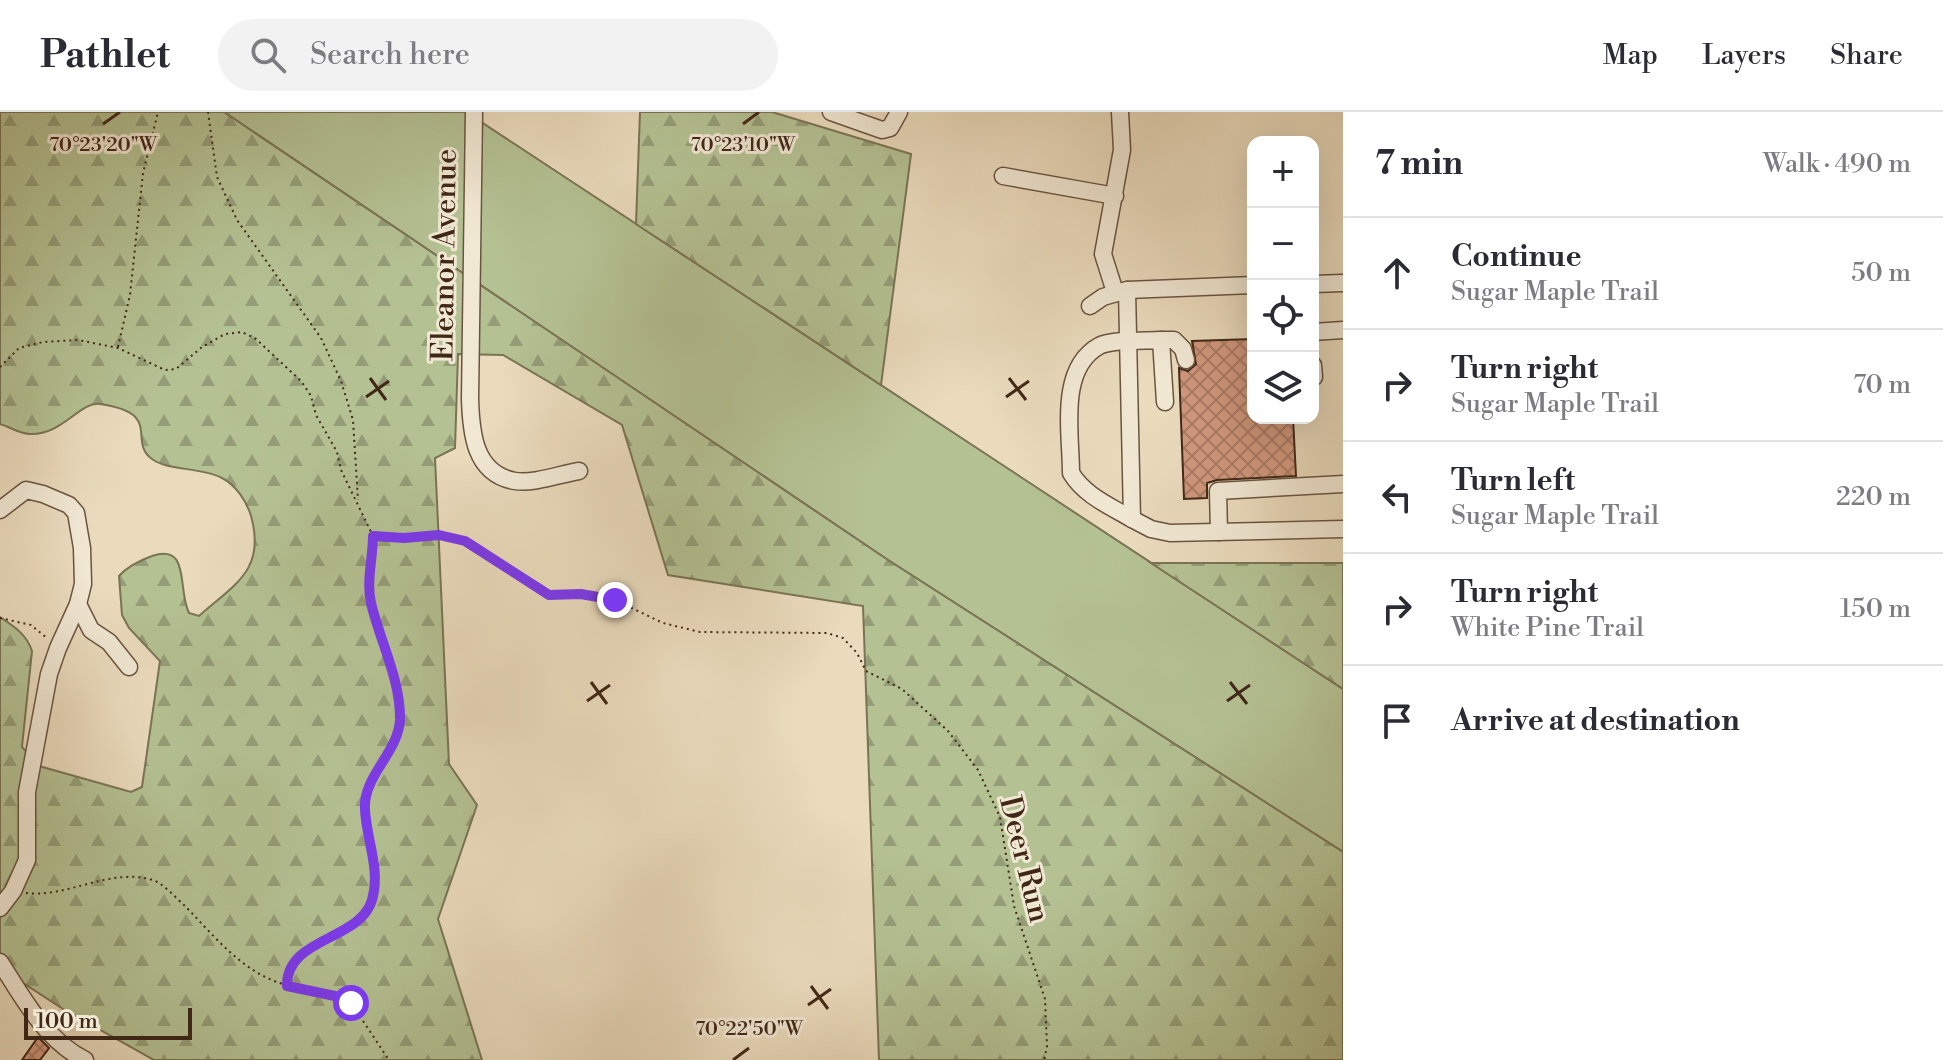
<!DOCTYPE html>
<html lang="en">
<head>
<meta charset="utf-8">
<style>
  :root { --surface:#fff; --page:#f2f2f3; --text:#2b2b33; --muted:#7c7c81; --line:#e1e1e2 }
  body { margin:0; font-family:"Libre Bodoni",serif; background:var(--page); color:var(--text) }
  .controls { position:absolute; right:24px; top:24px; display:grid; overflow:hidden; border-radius:16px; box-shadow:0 8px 32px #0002 }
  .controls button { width:72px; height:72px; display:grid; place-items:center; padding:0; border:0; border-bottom:2px solid var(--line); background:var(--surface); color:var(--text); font:40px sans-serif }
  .scale { position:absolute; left:24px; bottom:20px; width:168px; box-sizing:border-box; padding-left:8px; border:4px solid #402716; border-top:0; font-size:22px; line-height:28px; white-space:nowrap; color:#402716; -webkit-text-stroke:6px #f1e8d4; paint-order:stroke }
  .stop { position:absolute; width:24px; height:24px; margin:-18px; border:6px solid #7c3aed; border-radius:50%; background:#fff }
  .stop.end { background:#7c3aed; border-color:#fff; box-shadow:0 2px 8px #0008 }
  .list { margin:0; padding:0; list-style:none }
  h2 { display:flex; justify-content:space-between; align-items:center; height:104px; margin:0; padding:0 32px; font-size:34px }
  h2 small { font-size:26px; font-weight:400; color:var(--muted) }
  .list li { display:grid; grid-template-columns:52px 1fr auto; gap:24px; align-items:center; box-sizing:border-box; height:112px; padding:0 32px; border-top:2px solid var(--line) }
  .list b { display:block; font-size:30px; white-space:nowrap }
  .list p { margin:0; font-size:26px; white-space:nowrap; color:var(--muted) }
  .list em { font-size:26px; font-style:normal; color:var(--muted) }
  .icon { flex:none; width:44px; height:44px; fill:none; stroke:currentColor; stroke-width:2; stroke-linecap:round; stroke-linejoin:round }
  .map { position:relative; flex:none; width:1343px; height:948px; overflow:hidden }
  header { display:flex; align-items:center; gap:48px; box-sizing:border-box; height:112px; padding:0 40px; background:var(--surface); border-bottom:2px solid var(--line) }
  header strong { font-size:38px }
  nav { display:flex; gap:44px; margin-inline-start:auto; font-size:28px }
  .search { width:560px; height:72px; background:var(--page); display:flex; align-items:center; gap:20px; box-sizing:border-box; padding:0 28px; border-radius:44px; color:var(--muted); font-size:30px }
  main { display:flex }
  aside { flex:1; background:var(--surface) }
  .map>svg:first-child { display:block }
</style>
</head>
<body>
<header>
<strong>Pathlet</strong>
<div class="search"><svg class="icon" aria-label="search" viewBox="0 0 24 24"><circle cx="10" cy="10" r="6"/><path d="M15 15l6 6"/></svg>Search here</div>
<nav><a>Map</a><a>Layers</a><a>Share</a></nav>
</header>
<main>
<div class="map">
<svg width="1343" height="948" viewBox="0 0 1343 948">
  <defs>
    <pattern id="forest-firs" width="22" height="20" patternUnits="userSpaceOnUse" patternTransform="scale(2)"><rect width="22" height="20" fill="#b4c193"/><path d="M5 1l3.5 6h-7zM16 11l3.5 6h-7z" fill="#949d77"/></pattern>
    <pattern id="building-cross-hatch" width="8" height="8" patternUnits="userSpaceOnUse" patternTransform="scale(2)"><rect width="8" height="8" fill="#d0977c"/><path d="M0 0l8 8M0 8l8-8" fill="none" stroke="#aa7b65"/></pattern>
  </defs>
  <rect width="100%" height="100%" fill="#eadbbd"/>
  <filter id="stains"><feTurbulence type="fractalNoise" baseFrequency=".0025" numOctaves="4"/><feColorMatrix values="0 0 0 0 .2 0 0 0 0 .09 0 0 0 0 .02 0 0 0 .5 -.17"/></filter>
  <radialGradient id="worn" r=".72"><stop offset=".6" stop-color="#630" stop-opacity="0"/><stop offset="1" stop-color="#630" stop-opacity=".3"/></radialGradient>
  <path fill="#b4c193" stroke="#7a7454" stroke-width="2" d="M224,0H466L1343,577V740L888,448Z"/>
  <g fill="url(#forest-firs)" stroke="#7a7454" stroke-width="2">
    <path d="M0,0H224L888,448L1343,740V948H879L863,494L668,463L622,313L503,243L458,242L455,336L435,346L449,652L477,693L438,807L482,948H154L63,897L0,856V505C14,514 27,523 32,539L22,635L39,654L131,680L142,675L160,549L129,516L122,503L119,464C127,455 141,448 152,444C191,431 177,477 189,501L199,504C235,472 266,458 251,404C247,390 236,373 222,366C202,355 168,359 152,347C127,329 164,301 100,292C80,289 62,324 29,322C18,321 10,315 0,312Z"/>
    <path d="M640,0H772L911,42L881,273L636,112Z"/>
    <path d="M1151,451H1343V577Z"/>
  </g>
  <g fill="url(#building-cross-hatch)" stroke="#402716" stroke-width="2">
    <path d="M1253,227V306H1293L1296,364L1217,368L1207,371V386L1184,387L1179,256L1188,259L1196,252L1192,229Z"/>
    <path d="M38,925L49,936L40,948H22Z"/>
  </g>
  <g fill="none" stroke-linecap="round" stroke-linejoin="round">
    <g stroke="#6a5440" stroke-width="19">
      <g id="minor">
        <path d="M474,0L470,287C471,320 474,362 515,369C534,372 560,362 579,359"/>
        <path d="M831,0L882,18L890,16L899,0"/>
        <path d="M1003,64L1115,84"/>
        <path d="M1313,172L1343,171"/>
        <path d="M1127,178L1132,407L1151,417L1170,421L1343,417"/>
        <path d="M1115,180L1103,142L1122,38L1120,0"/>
        <path d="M1090,194L1103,185L1127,178L1253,173"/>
        <path d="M1313,220L1343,218"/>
        <path d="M1161,228H1174L1183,237L1186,248"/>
        <path d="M1313,253L1314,265"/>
        <path d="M0,398L26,378L43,382L69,393L76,401L82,436L83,472L78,492L58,536L49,562L27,680V748L13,779L0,796"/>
        <path d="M1132,407C1110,394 1085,384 1071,361C1071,321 1058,257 1099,234C1111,227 1146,229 1161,228L1165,290"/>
        <path d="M1219,420L1218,379L1343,372"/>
        <path d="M78,492L91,518L109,530L129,555"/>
        <path d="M0,850C23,886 45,928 85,948"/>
      </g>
    </g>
    <g stroke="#402716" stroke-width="2" stroke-dasharray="2 4" stroke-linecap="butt">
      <path d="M208,0L217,65L237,108L321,226L341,269L353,308L358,388"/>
      <path d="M118,235L130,183L143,61L158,0"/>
      <path d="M0,255L19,236L43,230L78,228L118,236L165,258L176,257L202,235L225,222L242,220L256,227L302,270L311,284L316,303L337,340L341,358L373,424L370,486L399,591L400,613L388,642L369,671L364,696L371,728L375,762L372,788L365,801L295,849L287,862V874L335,884L351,891L389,948"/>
      <path d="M374,424L404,426L439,423L465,429L549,483L581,482L615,488L663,511L700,520L827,521L843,526L857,541L866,559L902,577L948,619L978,658L1000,705L1014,794L1045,887L1047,934L1044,948"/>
      <path d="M0,506L31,513L48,527"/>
      <path d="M26,781C68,786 110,755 153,768C164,772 177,787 186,795C216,826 243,861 286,873"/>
    </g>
    <use href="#minor" stroke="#f1e8d4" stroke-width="16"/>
  </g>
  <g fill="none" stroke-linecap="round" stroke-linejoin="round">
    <path stroke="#7c3aed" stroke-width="10" d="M351,891L335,884L287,874C286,825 360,829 372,788C381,757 366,727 365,697C363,664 398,641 400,608C401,569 380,529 371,491C366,470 373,445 373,424L404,426L439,423L465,429L549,483L581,482L615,488"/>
  </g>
  <path fill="none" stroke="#402716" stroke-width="3" d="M103,12L120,0M743,12L759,0M370,266L386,288M1009,266L1026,288M366,285L389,269M1006,285L1029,269M591,570L607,592M1230,570L1247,592M587,589L610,573M1227,589L1250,573M811,874L828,897M808,893L831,877M733,948L749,936"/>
  <g text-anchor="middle" stroke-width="6" stroke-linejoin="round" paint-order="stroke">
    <g font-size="30" fill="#402716" stroke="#f1e8d4">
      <text transform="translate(444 143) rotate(-89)" y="10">Eleanor Avenue</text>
      <text transform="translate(1025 747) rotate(76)" y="10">Deer Run</text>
    </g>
  </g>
  <g font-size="20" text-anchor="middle" fill="#402716" stroke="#f1e8d4" stroke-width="6" stroke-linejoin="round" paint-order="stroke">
    <text x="743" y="39">70°23'10"W</text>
    <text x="103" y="39">70°23'20"W</text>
    <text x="749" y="923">70°22'50"W</text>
  </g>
  <rect width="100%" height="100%" filter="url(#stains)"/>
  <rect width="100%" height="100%" fill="url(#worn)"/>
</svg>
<div class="controls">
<button>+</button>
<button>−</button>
<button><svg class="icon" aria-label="locate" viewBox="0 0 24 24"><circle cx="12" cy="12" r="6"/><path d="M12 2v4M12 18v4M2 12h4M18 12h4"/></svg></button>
<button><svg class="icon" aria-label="layers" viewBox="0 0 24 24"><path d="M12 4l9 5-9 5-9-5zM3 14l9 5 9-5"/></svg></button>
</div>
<div class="scale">100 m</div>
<div class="stop" style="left:351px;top:891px"></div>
<div class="stop end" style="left:615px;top:488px"></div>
</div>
<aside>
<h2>7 min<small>Walk · 490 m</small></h2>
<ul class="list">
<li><svg class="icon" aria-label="ahead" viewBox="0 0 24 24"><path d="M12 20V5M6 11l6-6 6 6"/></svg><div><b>Continue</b><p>Sugar Maple Trail</p></div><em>50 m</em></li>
<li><svg class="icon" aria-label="right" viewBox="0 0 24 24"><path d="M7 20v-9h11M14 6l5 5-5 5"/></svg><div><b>Turn right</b><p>Sugar Maple Trail</p></div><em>70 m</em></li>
<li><svg class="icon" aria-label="left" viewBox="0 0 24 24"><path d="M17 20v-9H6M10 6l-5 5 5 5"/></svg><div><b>Turn left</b><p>Sugar Maple Trail</p></div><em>220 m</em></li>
<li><svg class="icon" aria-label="right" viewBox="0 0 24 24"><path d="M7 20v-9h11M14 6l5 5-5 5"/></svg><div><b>Turn right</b><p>White Pine Trail</p></div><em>150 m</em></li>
<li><svg class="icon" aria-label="arrive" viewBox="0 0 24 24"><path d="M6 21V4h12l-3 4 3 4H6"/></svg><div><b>Arrive at destination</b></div></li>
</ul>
</aside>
</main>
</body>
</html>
